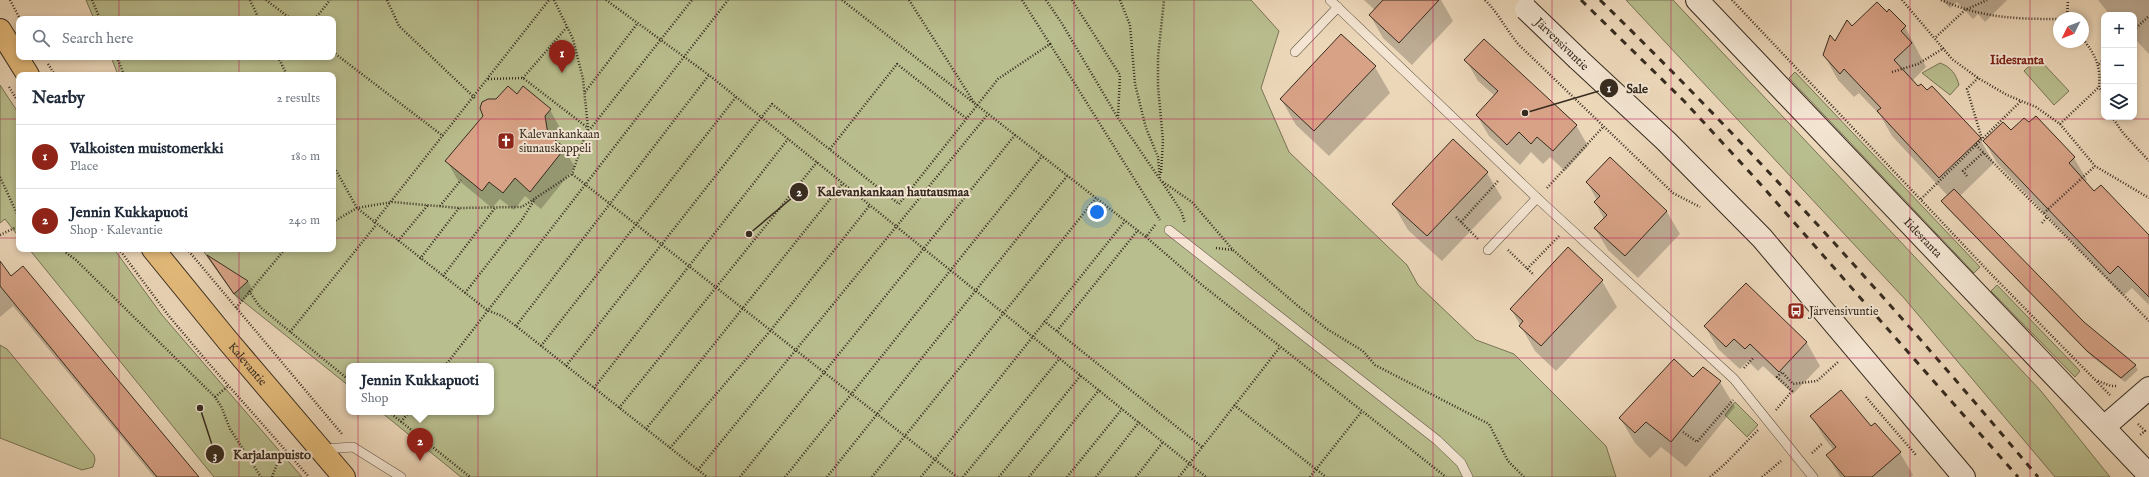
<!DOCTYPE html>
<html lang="en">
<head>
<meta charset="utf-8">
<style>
  :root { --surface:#fff; --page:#f6f6f7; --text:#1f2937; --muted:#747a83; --line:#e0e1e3; --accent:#8f2418 }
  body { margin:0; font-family:"IM FELL English",serif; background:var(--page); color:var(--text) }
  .controls { position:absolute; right:12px; top:12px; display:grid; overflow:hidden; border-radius:8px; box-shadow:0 2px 6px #0003 }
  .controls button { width:36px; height:36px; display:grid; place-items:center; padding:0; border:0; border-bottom:1px solid var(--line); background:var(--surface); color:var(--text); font:20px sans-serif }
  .compass { position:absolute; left:2053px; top:12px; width:36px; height:36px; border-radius:50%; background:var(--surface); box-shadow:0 2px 6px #0003; rotate:227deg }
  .you { position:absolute; left:1097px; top:212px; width:14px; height:14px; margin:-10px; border:3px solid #fff; border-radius:50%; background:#1a73e8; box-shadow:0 0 0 6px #1a73e833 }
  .badge { display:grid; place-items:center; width:26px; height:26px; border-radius:50%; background:var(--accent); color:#fff; font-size:13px; font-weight:700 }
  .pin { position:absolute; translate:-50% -33px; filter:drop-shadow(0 1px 2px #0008) }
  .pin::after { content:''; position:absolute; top:21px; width:14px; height:12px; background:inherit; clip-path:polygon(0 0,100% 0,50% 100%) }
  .popup { position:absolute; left:346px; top:363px; width:148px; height:52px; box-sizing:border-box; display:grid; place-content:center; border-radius:8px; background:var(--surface); filter:drop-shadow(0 1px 3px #0005); font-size:13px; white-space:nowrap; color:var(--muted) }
  .popup b { font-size:15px; color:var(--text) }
  .popup::after { content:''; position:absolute; left:50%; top:100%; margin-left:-8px; border:8px solid transparent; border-top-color:var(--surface) }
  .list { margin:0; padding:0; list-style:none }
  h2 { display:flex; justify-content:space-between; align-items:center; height:52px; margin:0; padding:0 16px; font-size:17px }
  h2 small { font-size:13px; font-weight:400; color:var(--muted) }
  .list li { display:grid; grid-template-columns:26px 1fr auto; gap:12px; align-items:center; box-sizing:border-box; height:64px; padding:0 16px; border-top:1px solid var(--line) }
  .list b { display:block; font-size:15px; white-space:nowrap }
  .list p { margin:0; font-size:13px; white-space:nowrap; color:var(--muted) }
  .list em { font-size:13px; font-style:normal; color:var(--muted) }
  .icon { flex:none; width:22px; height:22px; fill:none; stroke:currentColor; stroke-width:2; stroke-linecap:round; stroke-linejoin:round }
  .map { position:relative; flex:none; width:2149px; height:477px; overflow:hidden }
  .search { position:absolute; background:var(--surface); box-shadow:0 2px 6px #0003; left:16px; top:16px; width:320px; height:44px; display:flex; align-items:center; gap:10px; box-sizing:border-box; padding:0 14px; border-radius:8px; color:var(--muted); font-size:15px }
  .panel { position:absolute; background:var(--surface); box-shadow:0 2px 6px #0003; left:16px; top:72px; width:320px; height:180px; border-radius:8px }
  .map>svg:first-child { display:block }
</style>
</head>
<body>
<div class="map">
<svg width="2149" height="477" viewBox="0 0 2149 477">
  <rect width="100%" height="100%" fill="#ecd7b9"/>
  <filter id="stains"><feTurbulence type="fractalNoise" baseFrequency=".005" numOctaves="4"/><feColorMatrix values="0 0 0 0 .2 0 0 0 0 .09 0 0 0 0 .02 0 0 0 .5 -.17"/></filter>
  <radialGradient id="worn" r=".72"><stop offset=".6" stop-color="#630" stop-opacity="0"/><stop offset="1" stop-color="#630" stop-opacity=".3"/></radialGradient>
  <g fill="#b9be8e" stroke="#787456">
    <path d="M86,0H1251L1279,31L1261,88L1289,152L1407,265L1418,285L1476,340L1514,354L1606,446L1616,477H461L381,412H491V366H349V386L234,294L202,249H333V75H118L111,57H333V19H94Z"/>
    <path d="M1626,0H1673L2041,391L2110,477H2055L1904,298Z"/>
    <path d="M2038,58L2069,91L2054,105L2024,71Z"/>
    <path d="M1940,63C1951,67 1956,74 1959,85L1950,95L1922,73Z"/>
    <path d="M1795,72L1980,267L1974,273L1789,78Z"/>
    <path d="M0,85L19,114V237L5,219L0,223Z"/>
    <path d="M29,249H114L162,315L302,477H214Z"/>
    <path d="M1997,285L2080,371L2075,377L1991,291Z"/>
    <path d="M0,345L7,349L94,455L95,460L93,467L82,470L0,438Z"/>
    <path d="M1735,402L1758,425L1747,437L1725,415Z"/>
  </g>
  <g fill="#0003">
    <path d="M1364,0H1441L1453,21L1412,65L1383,38L1370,15L1375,10Z"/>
    <path d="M1942,0H2007L1985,22L1978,14L1973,19L1957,2L1950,8Z"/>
    <path d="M2098,0H2149V54L2134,38V15H2110Z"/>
    <path d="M1887,13L1905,27L1926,67L1912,81L1980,139L1994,163L1960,196L2083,323L2135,365L2138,370L2125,382L2091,356L1945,206L1943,201L1948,196L1892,136L1880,115L1859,93L1854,97L1838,80L1824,55L1852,27Z"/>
    <path d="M1466,60L1576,125L1588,146L1565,171L1550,157L1543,164L1531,152L1520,165L1489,136L1477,116L1495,96L1478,81Z"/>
    <path d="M1375,67L1390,93L1329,156L1296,125L1281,99Z"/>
    <path d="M517,95L550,110L560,128L554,134L556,142L564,149L575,167L541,209L525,196L514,210L500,199L492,208L457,179L447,161L497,100Z"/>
    <path d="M2036,117L2074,158L2087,180L2085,182L2094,192L2149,242V305L2132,288L2123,296L1997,163L1984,141L2029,124Z"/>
    <path d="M1610,158L1667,212L1680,234L1638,278L1608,250L1595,228L1604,219L1595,202L1597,200L1587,182Z"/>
    <path d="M1487,173L1502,198L1442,261L1408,230L1393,204Z"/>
    <path d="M1568,249L1602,281L1617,307L1556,371L1535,351L1511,309Z"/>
    <path d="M210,258L248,281L253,291L240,303Z"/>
    <path d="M0,263L11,277L197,477H154L13,306L0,317Z"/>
    <path d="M1746,285L1807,343L1820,366L1793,394L1763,366L1758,371L1748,361L1740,369L1718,349L1705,326Z"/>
    <path d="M1693,379L1720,382L1735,407L1686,467L1661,447L1650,458L1635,443L1620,418Z"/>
    <path d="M1812,417L1871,427L1900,453L1913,475L1911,477H1840L1828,456L1834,450L1825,439Z"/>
  </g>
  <g fill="#d8a286" stroke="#362b1f">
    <path d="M1383,0H1439L1399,43L1369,15Z"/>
    <path d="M1877,2L1887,12L1889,9L1906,26L1901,31L1912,43L1894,60L1918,86L1921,84L1927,90L1932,86L1981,138L1939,178L1877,111L1881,108L1844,69L1840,74L1823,55L1830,35L1835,41L1847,20L1852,26Z"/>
    <path d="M1341,34L1376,66L1314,131L1280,99Z"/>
    <path d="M1484,39L1577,125L1553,151L1537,137L1531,144L1519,132L1507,145L1476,115L1498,91L1464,60Z"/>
    <path d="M508,86L517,94L523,86L551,109L545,116L548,134L565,148L530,192L515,178L503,193L489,182L482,191L445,161L483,116L480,108L482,102L488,99H496Z"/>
    <path d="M2036,116L2075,157L2069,163L2094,191L2101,185L2149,235V297L2118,266L2110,274L1983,141L2003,122L2011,130L2024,118L2029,122Z"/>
    <path d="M1453,139L1488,172L1427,236L1392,204Z"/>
    <path d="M1610,157L1667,211L1625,256L1594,228L1607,215L1594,202L1600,196L1586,182Z"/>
    <path d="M1954,189L2084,322L2136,365L2121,378L2087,351L1941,201Z"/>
    <path d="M1568,247L1603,280L1541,346L1519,326L1523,321L1510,309Z"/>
    <path d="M207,255L248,281L234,294Z"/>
    <path d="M0,261L11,276L23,266L199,477H157L0,286Z"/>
    <path d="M1746,283L1807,342L1779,372L1750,344L1745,349L1734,339L1726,347L1704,326Z"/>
    <path d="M1674,359L1693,377L1703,367L1721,381L1671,442L1646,422L1635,433L1619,418Z"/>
    <path d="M1841,390L1871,426L1875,423L1901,452L1872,477H1845L1826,455L1836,447L1810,416Z"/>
  </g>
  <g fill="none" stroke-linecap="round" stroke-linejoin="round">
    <g stroke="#645646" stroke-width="10">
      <g id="lane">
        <path d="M1330,0L1537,198L1734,379L1813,477"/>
        <path d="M1295,52L1338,7"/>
        <path d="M1169,230L1437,440L1461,463L1468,477"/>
        <path d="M1488,250L1537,198"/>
        <path d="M323,449L353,447L401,477"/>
      </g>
    </g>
    <g stroke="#362b1f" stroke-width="24">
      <g id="secondary">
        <path id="s1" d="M1697,0L2149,475"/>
        <path d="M1578,59L1666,141L1762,238L1964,477"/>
        <path d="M2104,427L2149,388"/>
      </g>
    </g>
    <g stroke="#362b1f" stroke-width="24">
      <g id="primary">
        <path d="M0,30L28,75"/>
        <path id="s2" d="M153,249L228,341L344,477"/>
      </g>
    </g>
    <g stroke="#362b1f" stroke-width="2.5" stroke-dasharray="1 2" stroke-linecap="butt">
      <path d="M10,0L20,19"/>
      <path d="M92,0L100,19"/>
      <path d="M250,0L259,19"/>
      <path d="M266,0L291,19"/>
      <path d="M387,0L399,26L476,99"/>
      <path d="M554,0L573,39L583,79L588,128L572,174L957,477"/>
      <path d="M606,0L709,75L1206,477"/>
      <path d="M842,0L1146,237"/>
      <path d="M909,0L975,104"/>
      <path d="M1046,0L1061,22L1118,118L1159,178"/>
      <path d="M1072,0L1120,75L1118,117"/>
      <path d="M1120,0L1130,25L1135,84L1146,128L1158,157L1160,180L1192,202L1233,250L1298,306L1327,329L1363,351L1375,365L1489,424L1508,461L1524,477"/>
      <path d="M1485,0C1500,15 1506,30 1519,45L1673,193L1700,207"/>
      <path d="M1732,0L1990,273L2110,395"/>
      <path d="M1902,0L1952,59L1978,78L2007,95L2036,107L2060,124L2095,166L2149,198"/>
      <path d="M1941,0C1983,18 2014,19 2059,19"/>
      <path d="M2067,18L2068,0"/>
      <path d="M315,19L330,0"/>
      <path d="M2134,30L2149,16"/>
      <path d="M1936,37L1965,10L1987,0"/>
      <path d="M2083,39C2096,56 2101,66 2099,87L2104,95"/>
      <path d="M1050,44L1160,220"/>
      <path d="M333,52L443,136"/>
      <path d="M117,57L124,75"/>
      <path d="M278,57L287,75"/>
      <path d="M48,64L55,75"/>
      <path d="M2099,64L2104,59"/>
      <path d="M1892,72L1918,64L1944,48"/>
      <path d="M523,78L567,27"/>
      <path d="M1978,78L1967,89L1982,139"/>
      <path d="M488,79L523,78L588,128"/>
      <path d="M9,87L19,103"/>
      <path d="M585,92L637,24"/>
      <path d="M2112,117L2123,133L2149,161"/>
      <path d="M2060,124L2099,87"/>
      <path d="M587,133L692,0"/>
      <path d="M1976,145L2149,321"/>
      <path d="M830,149L897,64L967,119"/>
      <path d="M333,165L357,208L487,310L502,316L516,326L707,477"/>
      <path d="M1161,173L1163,141L1158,86V57L1164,0"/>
      <path d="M1967,176L1963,171L1984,152"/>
      <path d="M0,177L19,218"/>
      <path d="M1162,182L1181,211L1185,223"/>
      <path d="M1547,188L1603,127"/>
      <path d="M1921,199L2021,101"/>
      <path d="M440,206L461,180"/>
      <path d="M2044,213L2095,166"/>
      <path d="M1456,217L1478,239"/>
      <path d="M333,222L357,208L392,202L459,208L522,207L572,174"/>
      <path d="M1461,222L1498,181"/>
      <path d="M374,223L549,0"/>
      <path d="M2042,223L2047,217"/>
      <path d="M1155,225L1146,237L1202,285L1446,477"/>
      <path d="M0,235L19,226"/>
      <path d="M398,241L428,205"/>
      <path d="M1216,248L1233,250"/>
      <path d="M61,249L76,260L215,397L221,406L230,429L261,477"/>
      <path d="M119,249L168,315L205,359L309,477"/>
      <path d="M187,249L342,434"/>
      <path d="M1508,250L1534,275"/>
      <path d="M420,259L459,208"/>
      <path d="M1527,269L1559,236"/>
      <path d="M443,276L495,208"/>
      <path d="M249,291L260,307L349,380"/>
      <path d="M465,293L521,221L535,199"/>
      <path d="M236,308L285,249"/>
      <path d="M1044,321L1202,447"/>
      <path d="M516,326L709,75"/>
      <path d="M1057,331L1138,230"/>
      <path d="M290,332L376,225"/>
      <path d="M541,346L736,97"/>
      <path d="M445,366L728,0"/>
      <path d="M566,366L772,104L899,204L998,79L1050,44L1022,0"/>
      <path d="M1744,368L1754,357"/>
      <path d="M2098,381L2111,386H2118"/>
      <path d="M594,388L788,139"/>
      <path d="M215,397L228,386"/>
      <path d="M1866,397L1916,455"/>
      <path d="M1234,405L1326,477"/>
      <path d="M619,408L817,162"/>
      <path d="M1776,410L1792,391L1777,377L1782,372L1793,384L1817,381L1838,362"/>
      <path d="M389,412L470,477"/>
      <path d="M401,422L409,412"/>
      <path d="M2138,424L2145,431L2140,435"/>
      <path d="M646,429L843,183"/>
      <path d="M1683,432L1697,442L1733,400"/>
      <path d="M670,448L771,330L870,205"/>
      <path d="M1812,453L1823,443"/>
      <path d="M698,470L988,114"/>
      <path d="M272,477L277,464L287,453"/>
      <path d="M740,477L1015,135"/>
      <path d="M785,477L1042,156"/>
      <path d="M827,477L1067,176"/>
      <path d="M872,477L1096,198"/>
      <path d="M921,477L1125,221"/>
      <path d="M963,477L1060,358"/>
      <path d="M999,477L1081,375"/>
      <path d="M1029,477L1099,390"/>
      <path d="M1067,477L1122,409"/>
      <path d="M1096,477L1139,422"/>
      <path d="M1136,477L1163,442"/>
      <path d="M1179,477L1280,347"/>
      <path d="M1310,477L1362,411"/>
      <path d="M1710,477L1726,463L1758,430"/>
      <path d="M1762,477L1781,461"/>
    </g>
    <use href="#lane" stroke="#f3e5d2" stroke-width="9"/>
    <use href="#secondary" stroke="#f3e5d2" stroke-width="22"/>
    <use href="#primary" stroke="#e6bc7c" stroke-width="22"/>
    <g stroke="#362b1f" stroke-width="3" stroke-dasharray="7 7" stroke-linecap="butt">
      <path d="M1581,0L1684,101L1755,178L2018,477"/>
      <path d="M1600,0C1754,150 1899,311 2038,477"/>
    </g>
    <g stroke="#362b1f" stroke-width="24" stroke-linecap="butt">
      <path id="secondary-bridge" d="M1526,9L1578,59"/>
    </g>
    <use href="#secondary-bridge" stroke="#f3e5d2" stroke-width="22"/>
  </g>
  <path fill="none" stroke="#c2185b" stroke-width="1" stroke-opacity="0.55" d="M119,0V19M239,0V19M358,0V477M478,0V477M597,0V477M716,0V477M836,0V477M955,0V477M1074,0V477M1194,0V477M1313,0V477M1433,0V477M1552,0V477M1671,0V477M1791,0V477M1910,0V477M2030,0V477M119,57V75M239,57V75M0,119H19M333,119H2149M0,238H19M333,238H2149M119,249V477M239,249V477M0,358H2149"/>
  <defs>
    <g id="church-square" transform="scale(0.9)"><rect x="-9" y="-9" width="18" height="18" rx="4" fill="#8f2418" stroke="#f3e5d2"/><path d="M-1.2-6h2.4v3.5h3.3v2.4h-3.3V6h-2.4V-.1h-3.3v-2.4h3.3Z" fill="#fff"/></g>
    <g id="bus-square" transform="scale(0.9)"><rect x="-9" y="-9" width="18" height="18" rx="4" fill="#8f2418" stroke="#f3e5d2"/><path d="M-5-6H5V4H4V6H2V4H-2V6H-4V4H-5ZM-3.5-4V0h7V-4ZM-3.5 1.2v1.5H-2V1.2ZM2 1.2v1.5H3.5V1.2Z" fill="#fff"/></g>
  </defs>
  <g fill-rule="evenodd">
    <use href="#church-square" x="506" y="141"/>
    <use href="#bus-square" x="1796" y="311"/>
  </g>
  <g text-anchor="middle" stroke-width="4" stroke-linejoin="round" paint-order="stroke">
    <g font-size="12" fill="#362b1f" stroke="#f3e5d2">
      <text transform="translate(1562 44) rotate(44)" y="4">Järvensivuntie</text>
      <text dy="4" stroke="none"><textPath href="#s1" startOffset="328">Iidesranta</textPath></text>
      <text dy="4" stroke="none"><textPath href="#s2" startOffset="149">Kalevantie</textPath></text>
    </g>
    <g font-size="12" fill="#362b1f" stroke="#f3e5d2" text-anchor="start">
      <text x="519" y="138">Kalevankankaan<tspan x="519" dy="14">siunauskappeli</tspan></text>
      <text x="1809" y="315">Järvensivuntie</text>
    </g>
    <g font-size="13" font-weight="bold" fill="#7a1f14" stroke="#f3e5d2">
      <text x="2017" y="64">Iidesranta</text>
    </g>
  </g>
  <path fill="none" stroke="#362b1f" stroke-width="1.5" d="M1525 113L1609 88M749 234L799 192M200 408L215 454"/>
  <g fill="#362b1f" stroke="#f3e5d2" stroke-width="1.5">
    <circle cx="1525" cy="113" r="4"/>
    <circle cx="749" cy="234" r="4"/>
    <circle cx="200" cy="408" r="4"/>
    <circle cx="1609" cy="88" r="10"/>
    <circle cx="799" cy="192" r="10"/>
    <circle cx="215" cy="454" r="10"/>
  </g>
  <g font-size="12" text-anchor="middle" font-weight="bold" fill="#fff">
    <text x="1609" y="92">1</text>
    <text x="799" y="196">2</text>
    <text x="215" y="459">3</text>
  </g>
  <g font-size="13" text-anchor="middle" font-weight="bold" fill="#362b1f" stroke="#f3e5d2" stroke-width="4" stroke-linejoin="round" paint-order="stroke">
    <text x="1637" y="93">Sale</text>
    <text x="893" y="196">Kalevankankaan hautausmaa</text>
    <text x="272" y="459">Karjalanpuisto</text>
  </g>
  <rect width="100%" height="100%" filter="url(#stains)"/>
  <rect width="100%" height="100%" fill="url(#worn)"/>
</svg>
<div class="controls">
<button>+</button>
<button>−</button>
<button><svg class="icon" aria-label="layers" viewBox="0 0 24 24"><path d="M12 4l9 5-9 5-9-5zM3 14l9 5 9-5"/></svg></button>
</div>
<svg class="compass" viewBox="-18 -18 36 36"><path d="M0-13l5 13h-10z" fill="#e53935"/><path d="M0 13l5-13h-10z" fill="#747a83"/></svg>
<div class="you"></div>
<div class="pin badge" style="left:562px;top:73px">1</div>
<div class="pin badge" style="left:420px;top:461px">2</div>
<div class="popup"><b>Jennin Kukkapuoti</b>Shop</div>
<div class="search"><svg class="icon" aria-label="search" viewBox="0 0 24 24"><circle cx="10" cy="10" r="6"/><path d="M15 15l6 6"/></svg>Search here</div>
<section class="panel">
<h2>Nearby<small>2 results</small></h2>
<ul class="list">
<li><span class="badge">1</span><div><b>Valkoisten muistomerkki</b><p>Place</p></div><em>180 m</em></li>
<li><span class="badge">2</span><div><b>Jennin Kukkapuoti</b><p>Shop · Kalevantie</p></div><em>240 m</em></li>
</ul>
</section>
</div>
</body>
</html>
